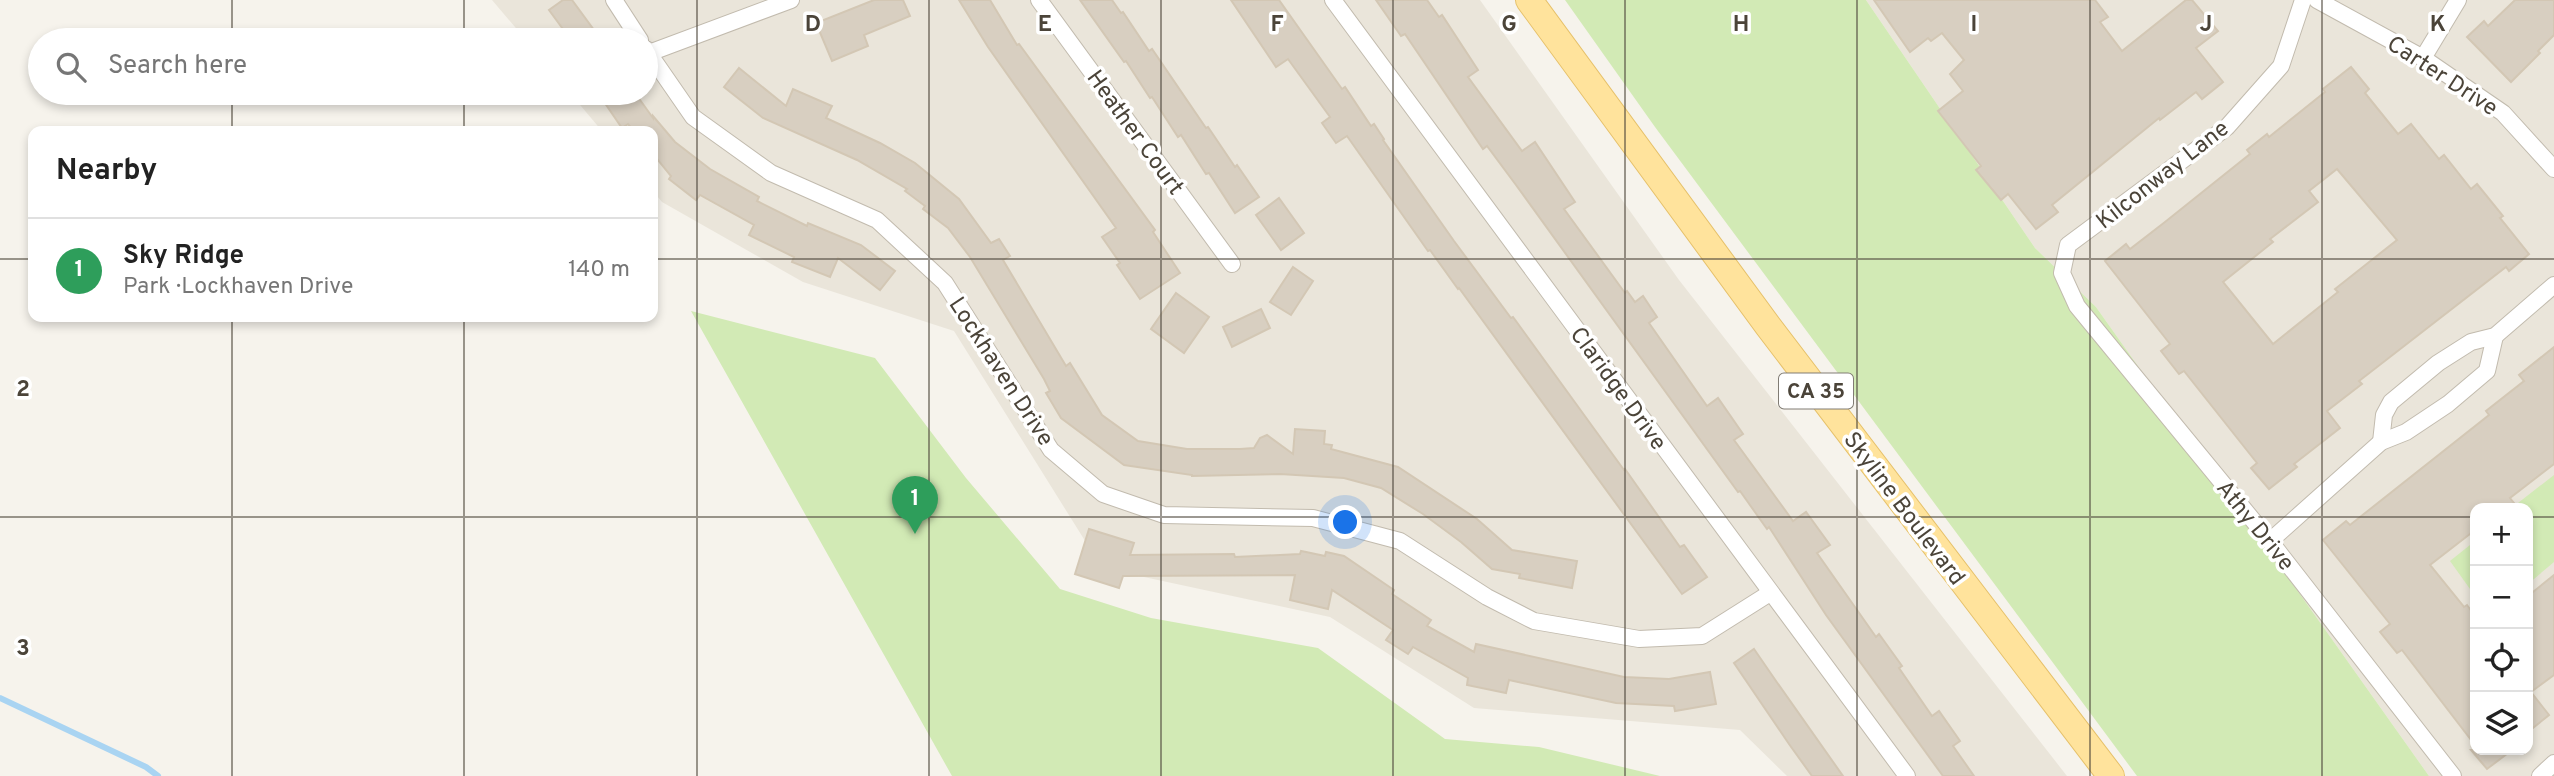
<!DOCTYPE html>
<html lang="en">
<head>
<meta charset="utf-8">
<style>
  :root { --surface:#fff; --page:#f2f2f2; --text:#222; --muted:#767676; --line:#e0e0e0; --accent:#fc3f1d }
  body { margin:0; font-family:Overpass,sans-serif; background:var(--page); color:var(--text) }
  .controls { position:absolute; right:21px; bottom:21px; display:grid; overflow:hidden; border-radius:14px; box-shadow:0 4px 10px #0003 }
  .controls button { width:63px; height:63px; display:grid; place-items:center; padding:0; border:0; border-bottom:2px solid var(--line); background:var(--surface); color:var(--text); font:35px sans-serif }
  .you { position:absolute; left:1346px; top:523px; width:24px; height:24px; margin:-18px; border:5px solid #fff; border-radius:50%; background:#1a73e8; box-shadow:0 0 0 10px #1a73e833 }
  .badge { display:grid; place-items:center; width:46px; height:46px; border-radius:50%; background:var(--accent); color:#fff; font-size:23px; font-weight:700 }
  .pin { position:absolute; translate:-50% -58px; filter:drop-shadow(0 2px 4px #0008) }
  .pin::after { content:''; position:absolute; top:37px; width:24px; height:21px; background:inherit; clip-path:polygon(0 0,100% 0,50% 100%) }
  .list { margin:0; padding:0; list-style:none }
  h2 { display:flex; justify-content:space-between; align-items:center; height:91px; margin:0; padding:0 28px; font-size:30px }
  h2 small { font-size:23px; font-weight:400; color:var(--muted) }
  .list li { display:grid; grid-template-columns:46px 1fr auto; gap:21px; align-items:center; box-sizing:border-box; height:105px; padding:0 28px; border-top:2px solid var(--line) }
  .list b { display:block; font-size:26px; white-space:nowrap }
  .list p { margin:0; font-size:23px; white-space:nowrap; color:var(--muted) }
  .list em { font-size:23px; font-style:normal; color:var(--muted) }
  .icon { flex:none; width:38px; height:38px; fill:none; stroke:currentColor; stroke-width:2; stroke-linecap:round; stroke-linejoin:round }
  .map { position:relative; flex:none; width:2554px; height:776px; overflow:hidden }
  .search { position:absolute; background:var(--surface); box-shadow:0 4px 10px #0003; left:28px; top:28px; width:630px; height:77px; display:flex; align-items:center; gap:18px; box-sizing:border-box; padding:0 24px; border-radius:38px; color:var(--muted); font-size:26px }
  .panel { position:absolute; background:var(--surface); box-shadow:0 4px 10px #0003; left:28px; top:126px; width:630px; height:196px; border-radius:14px }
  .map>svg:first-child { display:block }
</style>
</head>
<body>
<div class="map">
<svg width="2554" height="776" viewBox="0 0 2554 776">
  <rect width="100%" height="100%" fill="#f6f3ec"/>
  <g fill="#eae5da" fill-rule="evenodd">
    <path d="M492,0H1480L1679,280L2067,776H1787L1740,730L1474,708L1330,617L1102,568L954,331L803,282L662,202L653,191V131H602L570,93H646V40H526Z"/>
    <path d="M1866,0H2554V776H2429L2096,307L2035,248ZM2475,508H2528V750H2475Z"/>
  </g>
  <g fill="#d2eab5">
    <path d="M1565,0H1866L2035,248L2096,307L2429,776H2137L1655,127Z"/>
    <path d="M691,311L875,358L966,478L1060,589L1151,618L1318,648L1445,739L1539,747L1660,776H952Z"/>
    <path d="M2554,475V562L2528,584V508H2517L2519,506L2518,503Z"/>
    <path d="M2475,541V596L2450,561Z"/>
  </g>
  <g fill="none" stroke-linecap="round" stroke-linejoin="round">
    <path stroke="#a9d4f2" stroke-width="6" d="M0,698L146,767L158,776"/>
  </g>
  <g fill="#d8cfc1" stroke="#d3c7b4" stroke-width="2" fill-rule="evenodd">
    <path d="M563,0H572L594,30L591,32L597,40H571L549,10Z"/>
    <path d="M874,0H903L910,16L864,35L868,46L832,61L816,23Z"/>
    <path d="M959,0H990L1017,45L1019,44L1155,230L1153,232L1180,273L1140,299L1117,265L1120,263L1102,237L1116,228L988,47Z"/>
    <path d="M1080,0H1112L1121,13L1123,12L1149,51L1152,49L1206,128L1208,127L1235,167L1237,165L1259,197L1235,213L1209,173L1206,174L1181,135L1178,137L1152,97L1150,98L1126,61L1124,62Z"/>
    <path d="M1231,0H1279L1342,89L1345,87L1371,126L1374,124L1384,139L1383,140L1454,241L1511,318L1513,317L1624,470L1625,469L1680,547L1684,545L1707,577L1682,594L1459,288L1458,289L1430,250L1428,251L1347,136L1336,143L1322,123L1330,117L1288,59L1276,67Z"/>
    <path d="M1376,0H1427L1439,17L1442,15L1478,70L1468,77L1522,151L1535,142L1575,202L1564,209L1625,293L1627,291L1635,302L1643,296L1657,317L1649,323L1707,406L1718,398L1743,434L1734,440L1793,521L1806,512L1830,545L1817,553L1876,637L1879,634L1902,666L1899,668L1932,716L1939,711L1960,741L1953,746L1974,776H1943L1826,615L1769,527L1767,529L1740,491L1738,492L1516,185L1487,146L1483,149L1405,34L1401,36Z"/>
    <path d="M1874,0H2095L2108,17L2100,22L2122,51L2186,0H2192L2218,31L2196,48L2223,82L2202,99L2196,92L2160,120L2159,118L2052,205L2058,212L2036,229L2008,194L2001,200L1976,170L1981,166L1938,111L1963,91L1950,74L1964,60L1942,33L1931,41L1928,38L1910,52Z"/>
    <path d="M2515,0H2554V35L2538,51L2540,53L2511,82L2467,37L2484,21L2488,26Z"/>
    <path d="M2351,67L2369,89L2365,93L2398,134L2411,124L2439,159L2444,155L2471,189L2477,184L2503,216L2500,218L2529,254L2509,271L2506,267L2359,381L2362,384L2327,411L2340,428L2294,464L2297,467L2269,489L2251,468L2257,463L2184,371L2179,374L2161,351L2170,344L2105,261L2126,244L2130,249L2165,222L2250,154L2247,150L2267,134L2269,137L2325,92L2323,89ZM2337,169L2397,240L2335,289L2338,292L2273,344L2223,282L2273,242L2270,239L2318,202L2309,191Z"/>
    <path d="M739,68L786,106L793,89L832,106L826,118L880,143L915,163L959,199L991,243L999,239L1010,256L1003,260L1066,366L1070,363L1102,415L1138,441L1187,449H1240L1254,448L1260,438L1267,435L1293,454L1295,429L1325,431L1324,444L1332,445L1331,449L1398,467L1477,519L1512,550L1577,561L1572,588L1519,578L1520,574L1492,569L1461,542L1423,514L1381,488L1344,478L1280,474L1192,476V475L1124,465L1061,418L1046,393L1050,391L1044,379L970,257L948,228L923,209L925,206L905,191L907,189L857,160L763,118L724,87Z"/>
    <path d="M598,93H635L653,118V116L675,142L710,169L759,197L757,201L807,226L808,223L861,245L895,271L880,290L838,258L830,277L792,262L794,257L749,235L754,225L700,195L696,200L669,179L671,176L653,154V131H634L628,124L622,128Z"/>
    <path d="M1279,198L1304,233L1281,250L1256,215Z"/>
    <path d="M1293,267L1313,281L1291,315L1270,302Z"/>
    <path d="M1176,293L1209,317L1184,353L1151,329Z"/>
    <path d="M1261,309L1270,328L1232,347L1223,327Z"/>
    <path d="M2554,347V464L2510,498L2518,508H2475V530L2430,565L2464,607L2467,605L2475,616V745L2402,650L2397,653L2380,632L2390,624L2323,540L2346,521L2350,525L2489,415L2486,411L2524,381L2519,375Z"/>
    <path d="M1089,529L1134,543L1130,555L1234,554L1235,557L1300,554L1301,551L1325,556L1326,552L1344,556L1394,590L1392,594L1431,620L1427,626L1474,652L1476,644L1624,677L1669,679L1710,672L1716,704L1675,711L1674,706L1616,703L1509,680L1506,693L1467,685L1468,678L1413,647L1408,654L1386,640L1393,630L1332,590L1328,609L1290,600L1295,575L1123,576L1119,588L1075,574Z"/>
    <path d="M2554,575V675L2531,692L2549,715L2528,732V596Z"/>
    <path d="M1754,649L1776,681L1843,776H1812L1789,744L1734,663Z"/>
    <path d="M2471,750H2512L2487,769Z"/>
  </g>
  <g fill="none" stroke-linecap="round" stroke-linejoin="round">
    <g stroke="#c2bbae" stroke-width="18">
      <g id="minor">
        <path d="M614,0L640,40"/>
        <path d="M1039,0L1232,264"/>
        <path d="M1333,0L1907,776"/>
        <path d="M2303,0L2281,66L2227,127L2068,245L2062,273L2077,306L2270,541L2453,776"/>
        <path d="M2317,0L2423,58L2503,113L2554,169"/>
        <path d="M646,49L693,117L771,173L877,220L945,283L1051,450L1103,494L1164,515L1313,518L1400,541L1487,597L1534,621L1639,639L1702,636L1770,593"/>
        <path d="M649,53L791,0"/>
        <path d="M2423,58L2458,0"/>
        <path d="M2381,442L2384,415L2391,402L2438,363L2471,342L2495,336L2554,285"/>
        <path d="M2270,541L2381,442L2406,432L2448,404L2487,371L2495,336"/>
        <path d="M2540,776L2554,763"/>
      </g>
    </g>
    <g stroke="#e6c16a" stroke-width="28">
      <path id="primary" d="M1529,0L1768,326L2111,776"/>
    </g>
    <use href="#minor" stroke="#fff" stroke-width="16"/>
    <use href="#primary" stroke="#ffe39c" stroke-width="26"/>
  </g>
  <path fill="none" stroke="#4b4439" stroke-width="2" stroke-opacity="0.55" d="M232,0V40M464,0V40M697,0V776M929,0V776M1161,0V776M1393,0V776M1625,0V776M1857,0V776M2090,0V776M2322,0V776M232,93V131M464,93V131M0,259H33M653,259H2554M232,317V776M464,317V776M0,517H2475M2528,517H2554"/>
  <g text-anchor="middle" stroke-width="7" stroke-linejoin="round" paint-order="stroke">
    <rect fill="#fff" stroke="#817c74" stroke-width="2" x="1779" y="373.5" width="74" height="35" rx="5"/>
    <g font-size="21" font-weight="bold" fill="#4b4439">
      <text x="1816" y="398">CA 35</text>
    </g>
    <g font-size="23" fill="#4b4439" stroke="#fff">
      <text transform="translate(2443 75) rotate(33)" y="8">Carter Drive</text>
      <text transform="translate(1136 132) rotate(54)" y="8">Heather Court</text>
      <text transform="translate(2162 174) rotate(-38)" y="8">Kilconway Lane</text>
      <text transform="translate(1002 371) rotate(57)" y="8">Lockhaven Drive</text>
      <text transform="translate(1619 388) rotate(54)" y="8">Claridge Drive</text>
      <text transform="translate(1905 508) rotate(53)" y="8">Skyline Boulevard</text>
      <text transform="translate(2256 525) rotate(51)" y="8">Athy Drive</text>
    </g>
  </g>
  <g font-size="23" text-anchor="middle" font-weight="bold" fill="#4b4439" stroke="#fff" stroke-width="7" stroke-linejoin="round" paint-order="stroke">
    <text x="813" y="31">D</text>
    <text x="1045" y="31">E</text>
    <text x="1277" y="31">F</text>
    <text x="1509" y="31">G</text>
    <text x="1741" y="31">H</text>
    <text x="1974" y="31">I</text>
    <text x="2206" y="31">J</text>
    <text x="2438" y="31">K</text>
    <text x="23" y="396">2</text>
    <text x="23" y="655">3</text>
  </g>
</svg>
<div class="controls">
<button>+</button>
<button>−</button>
<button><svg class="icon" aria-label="locate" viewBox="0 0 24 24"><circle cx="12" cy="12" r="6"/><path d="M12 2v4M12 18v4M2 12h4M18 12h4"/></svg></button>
<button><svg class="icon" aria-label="layers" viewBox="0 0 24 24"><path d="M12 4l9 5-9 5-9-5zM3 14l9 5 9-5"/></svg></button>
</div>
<div class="you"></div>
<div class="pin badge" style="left:915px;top:534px;background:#2e9e5b">1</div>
<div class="search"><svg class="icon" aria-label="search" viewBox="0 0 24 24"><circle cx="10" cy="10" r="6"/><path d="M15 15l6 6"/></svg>Search here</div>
<section class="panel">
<h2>Nearby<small></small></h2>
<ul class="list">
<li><span class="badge" style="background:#2e9e5b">1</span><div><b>Sky Ridge</b><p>Park · Lockhaven Drive</p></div><em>140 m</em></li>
</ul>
</section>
</div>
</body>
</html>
